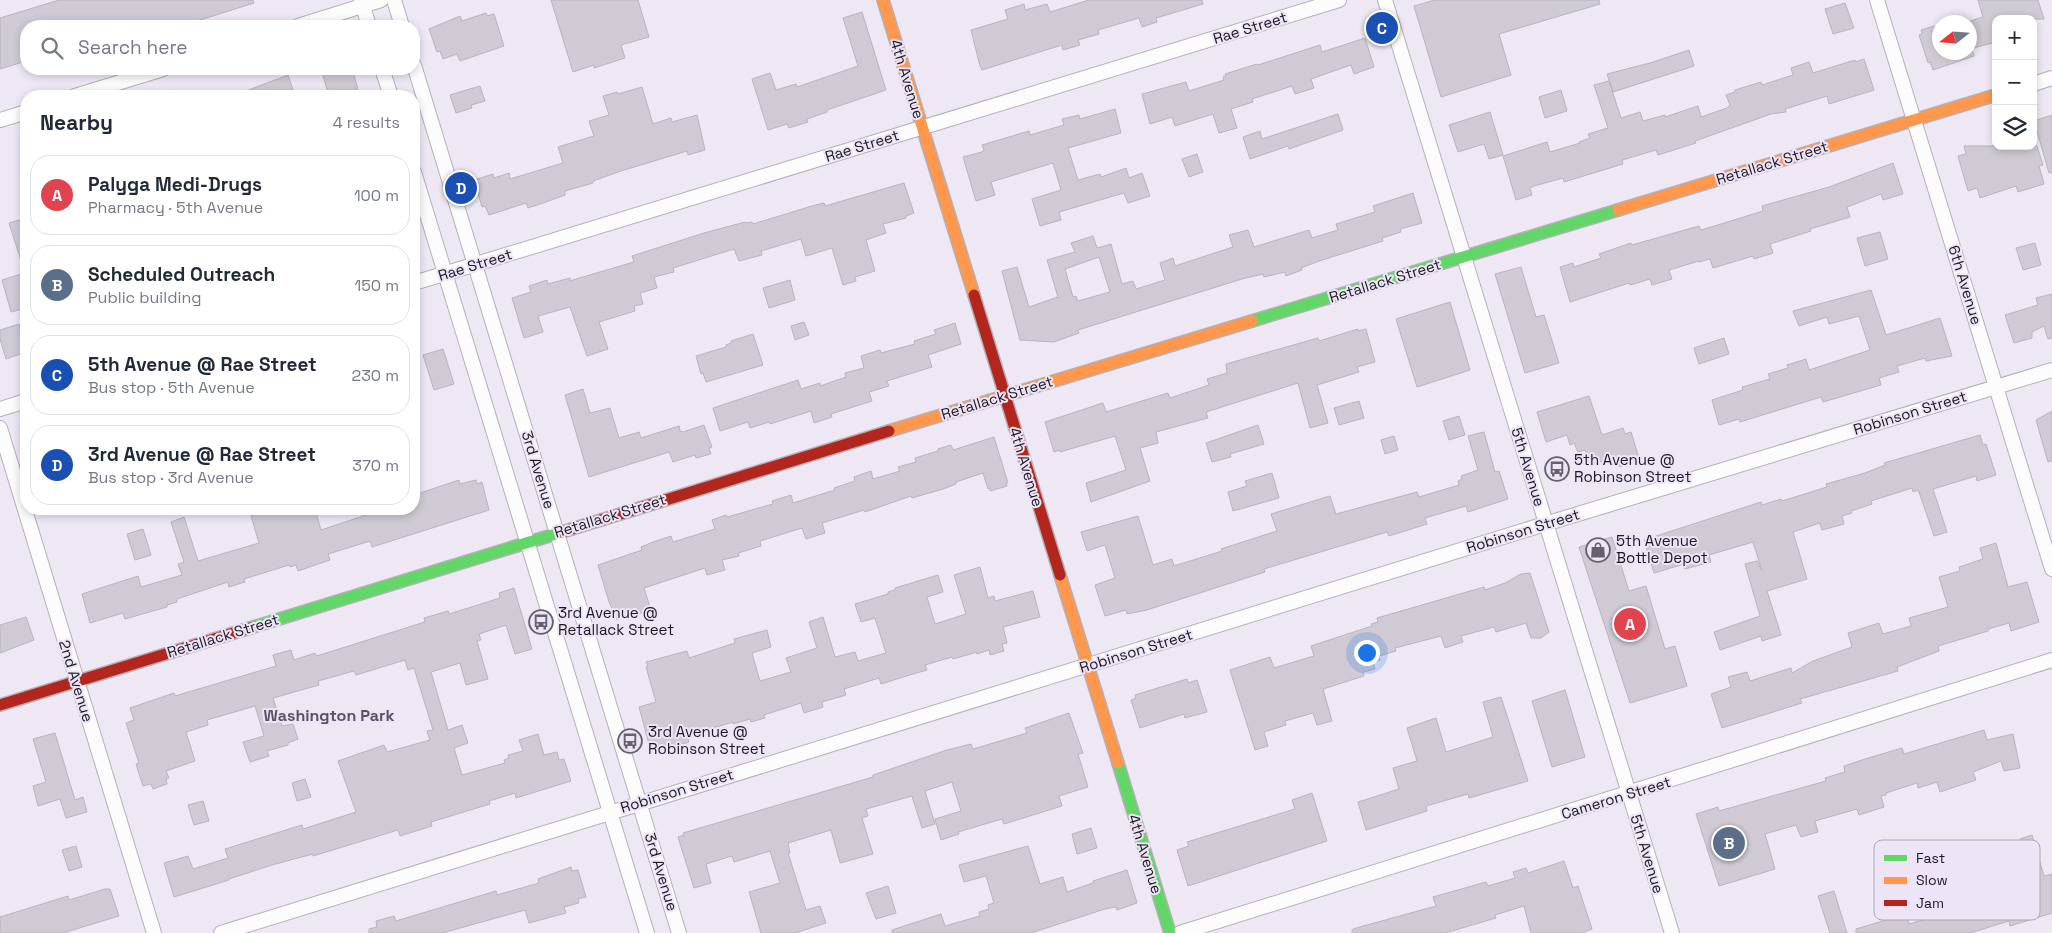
<!DOCTYPE html>
<html lang="en">
<head>
<meta charset="utf-8">
<style>
  :root { --surface:#fff; --page:#f6f6f7; --text:#1f2937; --muted:#747a83; --line:#e0e1e3; --accent:#65616a }
  body { margin:0; font-family:"Space Grotesk",sans-serif; background:var(--page); color:var(--text) }
  .controls { position:absolute; right:15px; top:15px; display:grid; overflow:hidden; border-radius:10px; box-shadow:0 2px 8px #0003 }
  .controls button { width:45px; height:45px; display:grid; place-items:center; padding:0; border:0; border-bottom:1px solid var(--line); background:var(--surface); color:var(--text); font:25px sans-serif }
  .compass { position:absolute; left:1932px; top:15px; width:45px; height:45px; border-radius:50%; background:var(--surface); box-shadow:0 2px 8px #0003; rotate:253deg }
  .you { position:absolute; left:1366px; top:652px; width:18px; height:18px; margin:-12px; border:4px solid #fff; border-radius:50%; background:#1a73e8; box-shadow:0 0 0 8px #1a73e833 }
  .badge { display:grid; place-items:center; width:32px; height:32px; border-radius:50%; background:var(--accent); color:#fff; font-size:16px; font-weight:700 }
  .pin { position:absolute; translate:-50% -50%; border:2px solid #fff; box-shadow:0 1px 5px #0006 }
  .list { margin:0; padding:0; list-style:none }
  h2 { display:flex; justify-content:space-between; align-items:center; height:65px; margin:0; padding:0 20px; font-size:21px }
  h2 small { font-size:16px; font-weight:400; color:var(--muted) }
  .list li { display:grid; grid-template-columns:32px 1fr auto; gap:15px; align-items:center; box-sizing:border-box; height:80px; margin:0 10px 10px; padding:0 10px; border:1px solid var(--line); border-radius:20px }
  .list b { display:block; font-size:19px; white-space:nowrap }
  .list p { margin:0; font-size:16px; white-space:nowrap; color:var(--muted) }
  .list em { font-size:16px; font-style:normal; color:var(--muted) }
  .icon { flex:none; width:28px; height:28px; fill:none; stroke:currentColor; stroke-width:2; stroke-linecap:round; stroke-linejoin:round }
  .map { position:relative; flex:none; width:2052px; height:933px; overflow:hidden }
  .search { position:absolute; background:var(--surface); box-shadow:0 2px 8px #0003; left:20px; top:20px; width:400px; height:55px; display:flex; align-items:center; gap:12px; box-sizing:border-box; padding:0 18px; border-radius:20px; color:var(--muted); font-size:19px }
  .panel { position:absolute; background:var(--surface); box-shadow:0 2px 8px #0003; left:20px; top:90px; width:400px; height:425px; border-radius:20px }
  .map>svg:first-child { display:block }
</style>
</head>
<body>
<div class="map">
<svg width="2052" height="933" viewBox="0 0 2052 933">
  <rect width="100%" height="100%" fill="#eee8f4"/>
  <g fill="#cfcad4" stroke="#b8b3bc" fill-rule="evenodd">
    <path d="M59,0H253L254,3L181,26H26V61L0,69V18Z"/>
    <path d="M551,0H638L649,37L621,45L625,58L594,68V65L573,72Z"/>
    <path d="M1089,0H1202L1203,4L1156,18L1157,22L1142,27L1139,18L1098,30L1099,34L1078,40L1080,45L1063,50L1062,45L982,70L980,66L971,30L1008,19L1005,10L1024,4L1025,10L1047,4L1050,12Z"/>
    <path d="M1435,0H1599L1600,4L1499,34L1511,75L1441,97L1414,6Z"/>
    <path d="M1978,0H2038L2044,19H1996V42L1970,49V21L1983,17Z"/>
    <path d="M1845,3L1854,28L1833,34L1825,9Z"/>
    <path d="M862,12L886,90L827,110V112L807,119L808,122L789,128L787,124L768,130L752,79L770,73L776,90L796,84L797,87L858,66L843,18Z"/>
    <path d="M486,13L487,16L494,14L504,46L460,61L457,54L443,59L440,51L437,52L429,29L460,16L462,21Z"/>
    <path d="M1934,26L1935,30L1940,29V52H1973L1974,56L1933,70L1930,62L1928,63L1919,35L1922,34L1921,30Z"/>
    <path d="M1365,38L1374,67L1354,74L1351,65L1311,79L1314,88L1308,90L1295,94L1292,86L1252,99L1253,102L1231,109L1237,128L1219,133L1213,114L1175,126L1172,117L1150,124L1142,94L1186,82L1189,91L1224,80L1223,77L1226,76L1225,74L1257,64L1258,65L1320,45L1322,52Z"/>
    <path d="M1689,50L1694,66L1613,92L1607,74L1650,63Z"/>
    <path d="M1864,59L1874,90L1829,104L1827,96L1785,109L1786,112L1771,114L1695,141L1696,143L1658,155L1656,150L1622,160L1623,164L1564,182L1563,178L1534,186L1530,188L1532,195L1516,200L1503,156L1547,142L1550,152L1580,143L1579,142L1590,138L1588,134L1608,128L1594,85L1609,81L1621,118L1640,112L1643,121L1665,115V117L1698,106L1701,117L1727,108L1730,105L1726,95L1735,92V90L1761,82L1762,85L1793,75L1791,68L1809,62L1813,73L1855,60V62Z"/>
    <path d="M321,69H352L358,89L351,91L353,96H329Z"/>
    <path d="M288,75L295,96H238V94Z"/>
    <path d="M480,86L485,101L471,105L472,108L456,113L450,95Z"/>
    <path d="M642,87L653,124L671,118L672,122L697,115L705,150L688,155L687,151L621,171L593,181V183L565,191V195L546,202L528,208L526,203L489,215L485,206L482,207L474,180L493,174L494,178L509,173L510,179L563,163L558,147L594,136L589,121L609,115L603,96L617,92L618,94Z"/>
    <path d="M1561,90L1567,111L1545,118L1539,97Z"/>
    <path d="M1115,109L1121,133L1068,148L1078,180L1100,174L1101,177L1126,168L1129,178L1142,173L1150,196L1128,203L1124,193L1059,212L1061,220L1040,226L1032,199L1061,190L1053,163L991,182L995,195L976,201L963,157L982,152L984,150L982,145L1029,131L1030,135L1064,125L1062,119L1079,115L1080,119Z"/>
    <path d="M1490,112L1503,155L1489,159L1484,144L1458,152L1449,125Z"/>
    <path d="M1338,114L1343,130L1289,149L1288,146L1250,159L1243,137L1260,131L1262,139Z"/>
    <path d="M2052,115V172L2049,173L2034,121Z"/>
    <path d="M1964,146H2037L2043,165L2039,166L2044,184L2018,192L2016,186L1980,198L1977,188L1968,191L1958,156L1966,154Z"/>
    <path d="M1197,154L1203,172L1189,177L1182,159Z"/>
    <path d="M1893,163L1903,194L1883,200L1881,194L1847,207L1850,217L1810,229L1811,231L1770,244L1773,253L1754,259L1753,256L1713,268L1710,259L1699,262V261L1669,270L1672,279L1652,285L1650,279L1630,285L1629,283L1570,302L1560,267L1573,263L1574,267L1601,258L1599,254L1631,243L1632,245L1699,226L1701,230L1721,224L1763,211L1762,206L1829,187Z"/>
    <path d="M904,183L914,213L906,216V218L883,224L886,233L866,240L875,271L855,277L856,281L843,285L832,248L806,256L801,239L761,251L762,255L739,261L734,249L673,268L674,272L654,277L657,288L640,293L643,304L634,306L635,311L599,322L608,349L587,356L570,307L538,316L543,332L524,338L512,298L531,292L529,286L547,280L548,284L570,278V281L576,279L634,262L632,256L704,233L745,222L746,223L752,222L753,224L812,206L824,203L825,206Z"/>
    <path d="M1413,193L1422,223L1400,229L1401,232L1382,238L1383,241L1319,261L1301,268L1302,270L1286,276L1285,272L1264,277L1263,274L1242,279L1078,330L1079,333L1054,342L1020,340L1002,271L1017,267L1029,307L1058,297L1047,260L1075,252L1071,243L1093,236L1097,248L1111,244L1122,284L1133,281L1136,289L1165,280L1160,263L1173,258L1175,266L1233,247L1229,235L1248,230L1254,247L1309,230L1312,238L1338,230L1336,224L1375,212L1373,206ZM1099,257L1110,292L1078,301L1076,296L1073,297L1065,269Z"/>
    <path d="M26,218V266L23,267L9,223Z"/>
    <path d="M1880,232L1888,259L1865,266L1857,238Z"/>
    <path d="M2035,243L2041,265L2023,270L2016,248Z"/>
    <path d="M1521,267L1536,317L1544,315L1559,363L1525,373L1495,274Z"/>
    <path d="M21,274L26,294L23,297L26,308L11,312L2,280Z"/>
    <path d="M790,280L795,300L769,308L763,288Z"/>
    <path d="M1871,290L1886,335L1940,318L1952,356L1926,361L1925,358L1897,366L1899,372L1879,378L1881,385L1823,402L1821,397L1740,422L1739,419L1719,425L1712,400L1743,390L1742,387L1770,379L1768,374L1788,368L1787,365L1806,359L1809,370L1870,350L1859,316L1829,324L1827,317L1799,326L1793,311Z"/>
    <path d="M2052,294V338L2048,339L2044,326L2032,332V338L2014,343L2005,315L2038,305L2036,298Z"/>
    <path d="M1450,302L1470,370L1417,387L1396,319Z"/>
    <path d="M804,322L809,335L795,340L791,326Z"/>
    <path d="M955,323L961,344L928,355L932,367L887,381L889,386L869,392L872,401L831,414L832,417L814,423L811,411L770,424L769,422L750,428L748,422L720,431L713,408L798,380L801,389L820,383V386L846,377L845,373L864,368L861,356L880,350L881,353L915,344L914,341L936,334L934,330Z"/>
    <path d="M19,324L26,352L6,359L0,339V330Z"/>
    <path d="M1358,329V331L1366,329L1375,362L1357,367L1359,372L1317,385L1328,423L1310,428L1298,383L1206,412L1208,418L1156,432L1158,443L1140,448L1150,481L1091,502L1086,483L1126,470L1115,436L1060,452V450L1054,452L1045,422L1103,403L1106,412L1168,393L1170,398L1209,385L1207,379L1227,373L1226,364L1318,338L1319,341Z"/>
    <path d="M753,334L763,365L706,382L703,373L701,374L696,356L726,347V345L731,343V341Z"/>
    <path d="M1724,338L1729,354L1699,364L1694,348Z"/>
    <path d="M443,349L454,384L434,390L423,355Z"/>
    <path d="M583,389L590,413L610,408L619,438L639,432L641,438L679,426L680,431L683,432L704,425L712,447L709,448L711,454L696,458L695,455L673,462L669,452L589,477L565,395Z"/>
    <path d="M1589,396L1602,435L1623,428L1625,434L1631,432L1640,461L1620,467L1617,457L1590,465L1585,450L1578,452L1574,443L1570,445L1567,435L1546,442L1537,412Z"/>
    <path d="M1359,401L1364,418L1339,425L1334,408Z"/>
    <path d="M2052,411V461L2048,462L2036,420Z"/>
    <path d="M1459,416L1465,435L1449,440L1443,421Z"/>
    <path d="M1258,425L1264,444L1230,454L1231,457L1212,462L1206,443Z"/>
    <path d="M1484,432L1495,472L1499,471L1508,499L1468,512L1466,506L1425,518L1427,524L1389,536L1387,532L1307,556L1264,569L1265,572L1147,610L1127,614L1126,610L1105,616L1095,585L1115,578L1105,545L1087,551L1081,532L1138,516L1153,565L1172,559L1174,566L1222,551L1221,549L1277,531L1271,514L1330,496L1336,514L1417,492L1419,497L1459,485L1458,481L1462,479L1461,476L1478,470L1468,436Z"/>
    <path d="M1980,435L1983,445L1986,444L1996,475L1977,481L1976,476L1933,489L1947,532L1934,536L1919,492L1918,490L1913,492L1912,488L1871,501L1872,504L1851,511L1852,513L1842,516L1844,524L1822,530L1820,523L1793,532L1807,579L1767,591L1781,635L1762,641L1761,636L1720,650L1714,632L1760,616L1745,564L1757,561L1762,571L1753,542L1709,555L1711,562L1685,569L1684,564L1654,573L1644,540L1761,502L1762,505L1781,499L1782,501L1827,487L1826,484L1865,473L1885,465L1884,463Z"/>
    <path d="M1394,436L1398,450L1385,454L1381,440Z"/>
    <path d="M994,437L1008,483H1006L1007,486L990,491V488L988,489L983,473L956,482V484L943,489L912,498L911,496L865,512L864,510L822,523L825,533L806,539L802,528L760,541L761,546L738,553L739,556L722,560L725,570L707,575L705,568L644,588L651,610L617,620L609,602L598,565L642,550L641,547L653,542L671,536L673,542L715,529L712,520L726,515L727,517L773,504L772,501L791,495L793,503L835,490L834,488L855,481L854,477L871,471L873,479L900,471L898,467L916,462L915,458L938,451V449L951,445L953,450Z"/>
    <path d="M1272,473L1279,498L1233,511L1228,492L1247,486L1245,481Z"/>
    <path d="M459,480L460,484L476,480L477,484L482,482L489,510L372,547L370,541L328,554L330,560L298,571L296,565L290,567L289,565L244,579L245,582L229,587L228,582L177,599V602L167,605V607L125,619L123,613L90,623L82,594L138,576L141,587L182,575L178,564L184,562L171,522L184,517L198,561L259,543L249,509H315L321,530L384,509H414V495Z"/>
    <path d="M143,529L151,555L135,560L127,534Z"/>
    <path d="M1612,537L1629,591L1646,586L1665,649L1675,646L1687,686L1630,703L1579,547Z"/>
    <path d="M1996,543L2008,587L2027,582L2039,622L2011,631L2009,623L1988,629V631L1938,646L1939,651L1897,667L1898,671L1800,699L1802,703L1722,728L1711,694L1731,687L1728,677L1747,672L1750,681L1791,668L1792,673L1813,661L1852,647L1848,633L1879,623L1883,634L1911,626L1909,618L1948,607L1939,577L1960,571L1959,567L1983,559L1980,548Z"/>
    <path d="M980,567L988,598L994,596L995,601L1033,591L1040,617L1003,627L1007,643L1002,644L1004,651L990,655L989,650L977,654V652L953,659L952,657L925,665L927,670L913,674L881,684L879,678L844,689L846,695L822,702L823,707L804,713L801,703L764,715L765,718L751,722L750,719L733,724V722L687,736L689,742L673,747L671,743L650,748L639,707L656,702L646,667L648,666L646,662L687,651L689,658L735,643L734,639L767,630L771,647L752,653L760,681L791,672L786,658L817,648L809,622L823,617L835,657L855,652L858,661L886,653L875,618L861,622L855,604L888,594V592L895,590V588L938,575L943,592L927,597L935,624L966,614L954,575Z"/>
    <path d="M1530,573L1549,632L1541,638H1531L1526,623L1496,632L1494,627L1461,636L1463,642L1445,648L1441,636L1395,648L1396,651L1379,656L1380,660L1373,662L1375,669L1363,672L1364,676L1323,689L1332,721L1317,725L1313,713L1285,721L1286,725L1264,732L1268,746L1255,750L1230,670L1270,657L1274,668L1314,656L1311,646L1372,626L1371,624L1378,622L1377,618L1484,587L1485,590L1505,583L1521,574Z"/>
    <path d="M514,588L532,649L515,654L506,625L479,634L481,640L477,641L488,679L466,685L460,663L431,672L448,730L462,725L468,743L454,748L462,775L505,763L504,760L509,758L508,755L523,751L519,740L538,734L544,755L557,752L559,760L564,759L571,781L516,798L515,793L489,801L490,804L431,822L432,826L400,836L398,830L313,856V854L272,865L229,879V880L174,897L164,863L188,856L193,869L228,858L225,849L302,825L303,829L356,812L338,761L384,745L387,752L430,740L427,731L433,730L414,668L408,670L405,660L356,675L354,671L318,681L319,685L273,698L282,726L293,724L298,739L288,743V745L267,751L269,756L250,762L243,742L264,736L255,706L207,720L208,725L186,732L195,761L166,771L169,778L166,779L167,784L153,789L151,784L143,786L136,764L139,763L126,723L134,720L130,708L174,693L175,696L276,666L273,655L291,650L294,660L315,653L316,656L323,654L425,622L424,618L448,611L449,614L500,598L499,593Z"/>
    <path d="M26,617L34,640L0,653V625Z"/>
    <path d="M1187,679L1188,683L1197,680L1207,712L1185,718L1184,714L1140,728L1131,700L1136,698L1135,695Z"/>
    <path d="M1565,690L1585,757L1552,767L1532,701Z"/>
    <path d="M1501,697L1528,781L1469,798L1468,794L1426,806L1427,811L1366,830L1358,802L1399,789L1393,768L1417,761L1407,728L1436,718L1446,752L1493,737L1483,702Z"/>
    <path d="M1069,713L1083,753L1078,754L1088,787L1059,796L1062,806L1004,824L1002,819L958,832L959,834L941,840L935,819L961,811L952,782L925,791L935,824L922,828L912,796L866,809L868,816L862,818L873,854L840,863L831,830L788,843L790,853H788L806,910L820,906L826,923L795,933H761L749,892L780,883L770,851L734,862L732,856L706,864L711,883L694,888L678,837L684,835L683,833L873,777V775L947,750L971,744L973,749L1027,733L1025,728Z"/>
    <path d="M1984,730L1987,740L2013,734L2020,768L2004,771L2001,761L1973,772L1976,780L1940,792L1937,782L1918,788L1917,783L1886,793V795L1881,796L1884,807L1859,815L1857,809L1815,821L1818,832L1801,837L1796,825L1765,834L1775,869L1719,886L1696,814L1718,807L1719,811L1826,781L1825,778L1845,772L1844,766L1865,759L1902,748L1904,754Z"/>
    <path d="M55,733L75,800L83,797L87,812L66,818L60,799L38,806L33,786L46,782L33,739Z"/>
    <path d="M305,779L311,797L297,801L292,783Z"/>
    <path d="M1312,793L1327,841L1188,886L1177,850L1189,846L1187,842L1295,809L1292,800Z"/>
    <path d="M203,801L209,821L194,825L188,805Z"/>
    <path d="M1091,828L1097,848L1077,854L1072,834Z"/>
    <path d="M2032,835L2044,876L2052,874V913L2010,926L2009,921L1970,933H1856V929L1906,914L1909,924L1955,910L1951,898L1990,886L1991,890L2030,878L2020,839Z"/>
    <path d="M76,846L82,867L69,871L62,850Z"/>
    <path d="M1028,846L1040,884L1063,877L1067,892L1093,883V881L1127,870L1137,903L1117,910L1116,907L1105,909L1031,933H892V930L941,914L945,926L980,916L979,912L989,909L988,905L994,903L986,876L964,882L959,865Z"/>
    <path d="M1564,861L1573,888L1578,886L1592,929L1582,933H1531L1524,906L1495,915L1496,918L1445,933H1352V930L1356,928L1436,906L1433,897L1486,882L1488,886L1515,878L1513,872L1526,868L1528,873Z"/>
    <path d="M571,867L572,871L578,870L586,897L578,899L579,903L564,907L566,913L529,923L525,910L442,933H369V929L377,927L376,921L394,916L396,921L496,891L497,895L539,883L538,879Z"/>
    <path d="M888,886L896,913L876,919L866,893Z"/>
    <path d="M105,889H110L119,916L63,933H0V917L68,896L69,900Z"/>
    <path d="M1834,891L1847,933H1830L1818,896Z"/>
  </g>
  <g fill="none" stroke-linecap="round" stroke-linejoin="round">
    <g stroke="#b4b0b8" stroke-width="16">
      <g id="street">
        <path d="M361,0L369,26"/>
        <path d="M394,0L402,26"/>
        <path d="M1385,0L1672,933"/>
        <path d="M1877,0L2052,569"/>
        <path d="M298,26L381,0"/>
        <path d="M414,65L679,933"/>
        <path d="M382,69L391,96"/>
        <path d="M2033,84L2052,78"/>
        <path d="M75,96L163,69"/>
        <path d="M0,120L26,112"/>
        <path d="M414,172L647,933"/>
        <path d="M414,283L1339,0"/>
        <path d="M0,409L26,401"/>
        <path d="M0,428L154,933"/>
        <path d="M221,933L1545,524L2052,370"/>
        <path d="M1180,933L2052,660"/>
      </g>
    </g>
    <g stroke="#b4b0b8" stroke-width="14">
      <g id="fast">
        <path d="M1252,321L1618,210"/>
        <path d="M250,628L562,532"/>
        <path d="M1118,763L1170,933"/>
      </g>
    </g>
    <g stroke="#b4b0b8" stroke-width="14">
      <g id="slow">
        <path d="M883,0L974,295"/>
        <path d="M1618,210L1996,95"/>
        <path d="M889,431L1252,321"/>
        <path d="M1060,575L1118,763"/>
      </g>
    </g>
    <g stroke="#b4b0b8" stroke-width="14">
      <g id="jam">
        <path d="M974,295L1060,575"/>
        <path d="M562,532L889,431"/>
        <path d="M0,705L250,628"/>
      </g>
    </g>
    <use href="#street" stroke="#fcfcfd" stroke-width="14"/>
    <use href="#fast" stroke="#63d668" stroke-width="11"/>
    <use href="#slow" stroke="#ff974d" stroke-width="11"/>
    <use href="#jam" stroke="#b3261e" stroke-width="11"/>
  </g>
  <defs>
    <g id="bus-ring" transform="scale(1.25)"><circle r="9.5" fill="#ede4f8" stroke="#65616a" stroke-width="1.5"/><path d="M-5-6H5V4H4V6H2V4H-2V6H-4V4H-5ZM-3.5-4V0h7V-4ZM-3.5 1.2v1.5H-2V1.2ZM2 1.2v1.5H3.5V1.2Z" fill="#65616a"/></g>
    <g id="shop-ring" transform="scale(1.25)"><circle r="9.5" fill="#ede4f8" stroke="#65616a" stroke-width="1.5"/><path d="M-5-2.5h2.3a2.7 3.5 0 0 1 5.4 0H5L5.5 6h-11ZM-1.5-2.5h3a1.5 2.3 0 0 0-3 0Z" fill="#65616a"/></g>
  </defs>
  <g fill-rule="evenodd">
    <use href="#bus-ring" x="1557" y="469"/>
    <use href="#shop-ring" x="1598" y="550"/>
    <use href="#bus-ring" x="541" y="622"/>
    <use href="#bus-ring" x="630" y="741"/>
  </g>
  <g text-anchor="middle" stroke-width="4" stroke-linejoin="round" paint-order="stroke">
    <g font-size="15" fill="#1b181f" stroke="#ede4f8">
      <text transform="translate(1250 28) rotate(-17)" y="5">Rae Street</text>
      <text transform="translate(907 79) rotate(73)" y="5">4th Avenue</text>
      <text transform="translate(862 146) rotate(-17)" y="5">Rae Street</text>
      <text transform="translate(1772 163) rotate(-17)" y="5">Retallack Street</text>
      <text transform="translate(475 265) rotate(-17)" y="5">Rae Street</text>
      <text transform="translate(1385 281) rotate(-17)" y="5">Retallack Street</text>
      <text transform="translate(1965 285) rotate(73)" y="5">6th Avenue</text>
      <text transform="translate(997 398) rotate(-17)" y="5">Retallack Street</text>
      <text transform="translate(1910 413) rotate(-17)" y="5">Robinson Street</text>
      <text transform="translate(1026 467) rotate(73)" y="5">4th Avenue</text>
      <text transform="translate(1528 467) rotate(73)" y="5">5th Avenue</text>
      <text transform="translate(538 470) rotate(73)" y="5">3rd Avenue</text>
      <text transform="translate(610 516) rotate(-17)" y="5">Retallack Street</text>
      <text transform="translate(1523 531) rotate(-17)" y="5">Robinson Street</text>
      <text transform="translate(223 636) rotate(-17)" y="5">Retallack Street</text>
      <text transform="translate(1136 651) rotate(-17)" y="5">Robinson Street</text>
      <text transform="translate(76 681) rotate(73)" y="5">2nd Avenue</text>
      <text transform="translate(677 791) rotate(-17)" y="5">Robinson Street</text>
      <text transform="translate(1616 798) rotate(-17)" y="5">Cameron Street</text>
      <text transform="translate(1145 854) rotate(73)" y="5">4th Avenue</text>
      <text transform="translate(1647 854) rotate(73)" y="5">5th Avenue</text>
      <text transform="translate(661 872) rotate(73)" y="5">3rd Avenue</text>
    </g>
    <g font-size="15" fill="#1b181f" stroke="#ede4f8" text-anchor="start">
      <text x="1574" y="465">5th Avenue @<tspan x="1574" dy="17">Robinson Street</tspan></text>
      <text x="1616" y="546">5th Avenue<tspan x="1616" dy="17">Bottle Depot</tspan></text>
      <text x="558" y="618">3rd Avenue @<tspan x="558" dy="17">Retallack Street</tspan></text>
      <text x="648" y="737">3rd Avenue @<tspan x="648" dy="17">Robinson Street</tspan></text>
    </g>
    <g font-size="16" font-weight="bold" fill="#5a5363" stroke="#ede4f8">
      <text x="329" y="721">Washington Park</text>
    </g>
  </g>
  <rect x="1874" y="840" width="166" height="80" rx="8" fill="#ede4f8" stroke="#aea7b7" stroke-width="1"/>
  <rect x="1884" y="855" width="23" height="6" fill="#63d668"/>
  <rect x="1884" y="877" width="23" height="7" fill="#ff974d"/>
  <rect x="1884" y="900" width="23" height="6" fill="#b3261e"/>
  <g font-size="14" fill="#1b181f">
    <text x="1916" y="863">Fast</text>
    <text x="1916" y="885">Slow</text>
    <text x="1916" y="908">Jam</text>
  </g>
</svg>
<div class="controls">
<button>+</button>
<button>−</button>
<button><svg class="icon" aria-label="layers" viewBox="0 0 24 24"><path d="M12 4l9 5-9 5-9-5zM3 14l9 5 9-5"/></svg></button>
</div>
<svg class="compass" viewBox="-18 -18 36 36"><path d="M0-13l5 13h-10z" fill="#e53935"/><path d="M0 13l5-13h-10z" fill="#747a83"/></svg>
<div class="you"></div>
<div class="pin badge" style="left:1630px;top:624px;background:#e0444e">A</div>
<div class="pin badge" style="left:1729px;top:843px;background:#5c6f8a">B</div>
<div class="pin badge" style="left:1382px;top:28px;background:#1a4fb4">C</div>
<div class="pin badge" style="left:461px;top:188px;background:#1a4fb4">D</div>
<div class="search"><svg class="icon" aria-label="search" viewBox="0 0 24 24"><circle cx="10" cy="10" r="6"/><path d="M15 15l6 6"/></svg>Search here</div>
<section class="panel">
<h2>Nearby<small>4 results</small></h2>
<ul class="list">
<li><span class="badge" style="background:#e0444e">A</span><div><b>Palyga Medi-Drugs</b><p>Pharmacy · 5th Avenue</p></div><em>100 m</em></li>
<li><span class="badge" style="background:#5c6f8a">B</span><div><b>Scheduled Outreach</b><p>Public building</p></div><em>150 m</em></li>
<li><span class="badge" style="background:#1a4fb4">C</span><div><b>5th Avenue @ Rae Street</b><p>Bus stop · 5th Avenue</p></div><em>230 m</em></li>
<li><span class="badge" style="background:#1a4fb4">D</span><div><b>3rd Avenue @ Rae Street</b><p>Bus stop · 3rd Avenue</p></div><em>370 m</em></li>
</ul>
</section>
</div>
</body>
</html>
